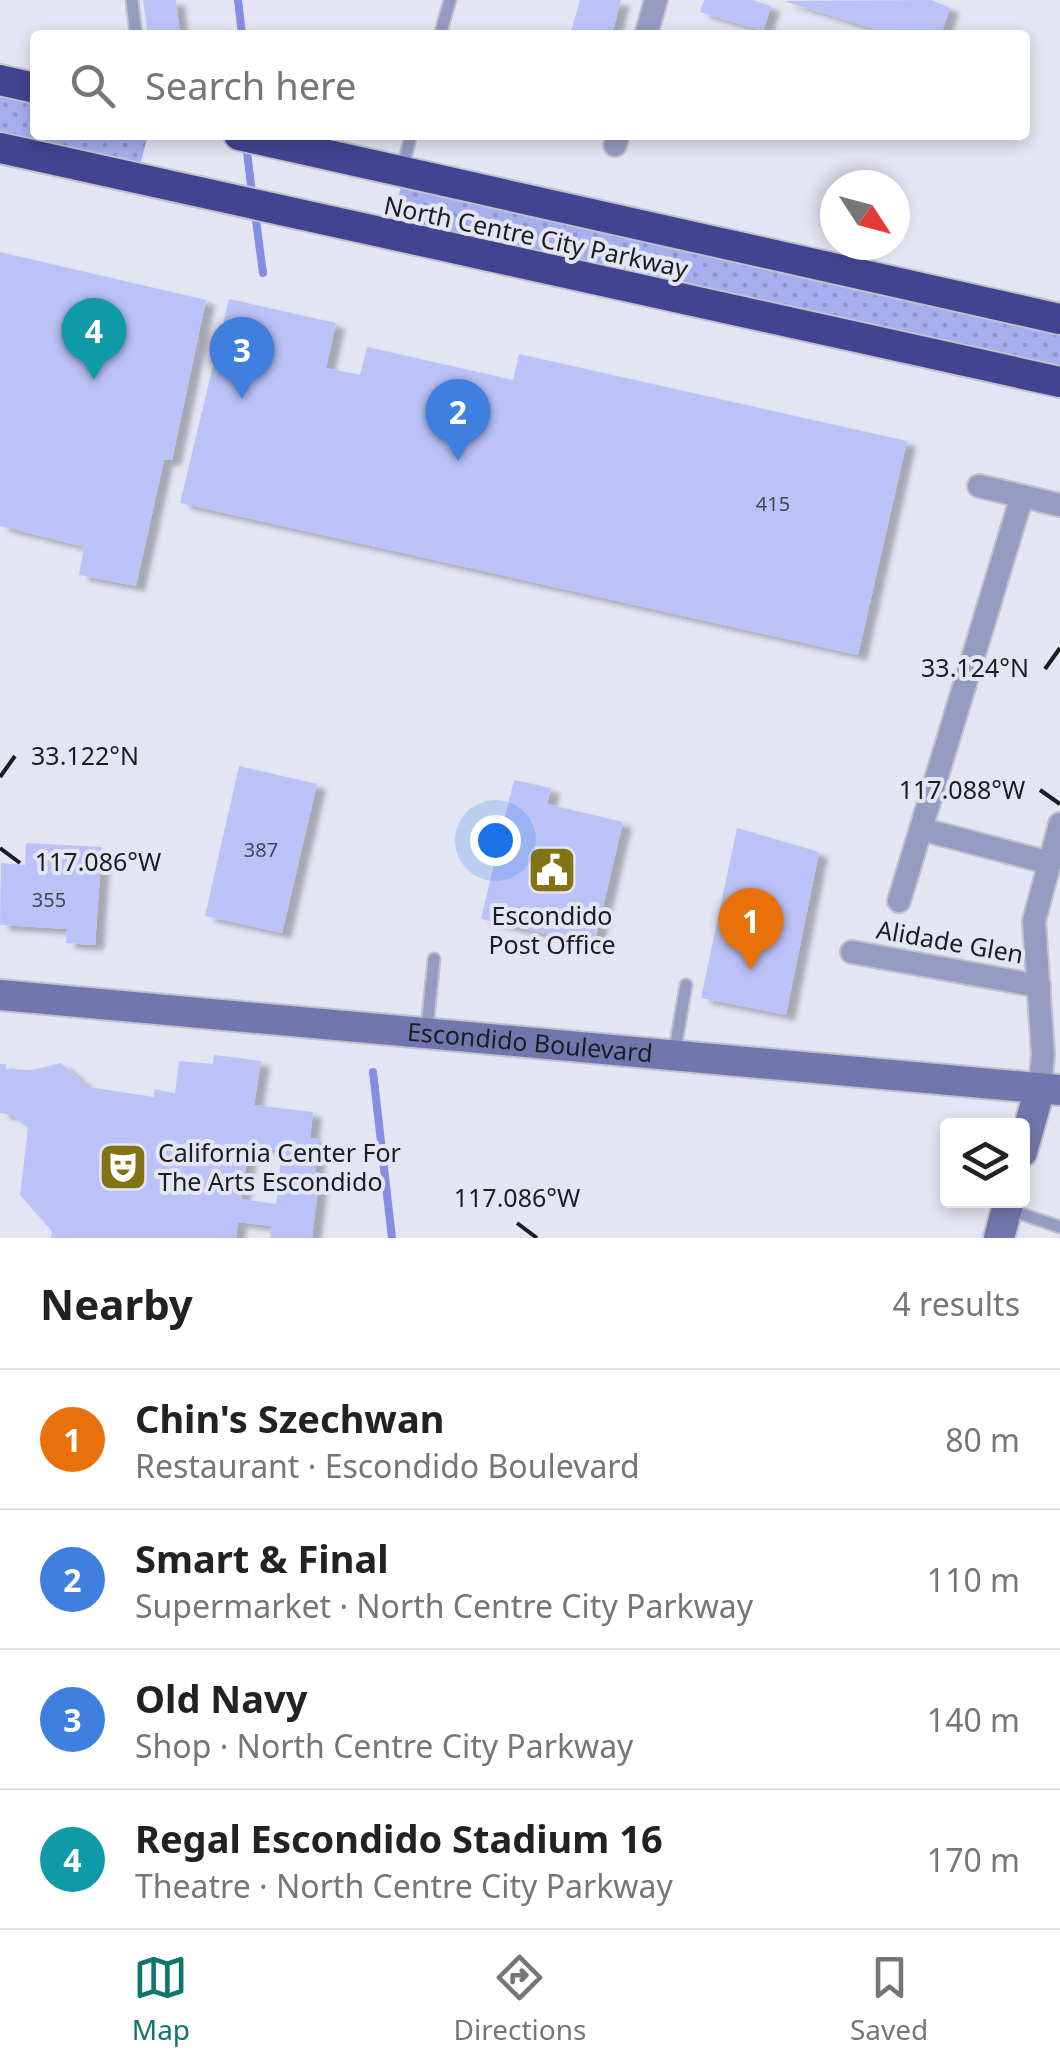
<!DOCTYPE html>
<html lang="en">
<head>
<meta charset="utf-8">
<style>
  :root { --surface:#fff; --page:#f2f2f2; --text:#222; --muted:#767676; --line:#e0e0e0; --accent:#0f766e }
  body { margin:0; font-family:"Noto Sans",sans-serif; background:var(--page); color:var(--text) }
  .controls { position:absolute; right:30px; bottom:30px; display:grid; overflow:hidden; border-radius:10px; box-shadow:0 5px 15px #0003 }
  .controls button { width:90px; height:90px; display:grid; place-items:center; padding:0; border:0; border-bottom:2px solid var(--line); background:var(--surface); color:var(--text); font:50px sans-serif }
  .compass { position:absolute; left:820px; top:170px; width:90px; height:90px; border-radius:50%; background:var(--surface); box-shadow:0 5px 15px #0003; rotate:126deg }
  .you { position:absolute; left:495px; top:840px; width:35px; height:35px; margin:-25px; border:8px solid #fff; border-radius:50%; background:#1a73e8; box-shadow:0 0 0 15px #1a73e833 }
  .badge { display:grid; place-items:center; width:65px; height:65px; border-radius:50%; background:var(--accent); color:#fff; font-size:32px; font-weight:700 }
  .pin { position:absolute; translate:-50% -82px; filter:drop-shadow(0 2px 5px #0008) }
  .pin::after { content:''; position:absolute; top:52px; width:35px; height:30px; background:inherit; clip-path:polygon(0 0,100% 0,50% 100%) }
  .list { margin:0; padding:0; list-style:none }
  h2 { display:flex; justify-content:space-between; align-items:center; height:130px; margin:0; padding:0 40px; font-size:42px }
  h2 small { font-size:32px; font-weight:400; color:var(--muted) }
  .list li { display:grid; grid-template-columns:65px 1fr auto; gap:30px; align-items:center; box-sizing:border-box; height:140px; padding:0 40px; border-top:2px solid var(--line) }
  .list b { display:block; font-size:38px; white-space:nowrap }
  .list p { margin:0; font-size:32px; white-space:nowrap; color:var(--muted) }
  .list em { font-size:32px; font-style:normal; color:var(--muted) }
  .icon { flex:none; width:55px; height:55px; fill:none; stroke:currentColor; stroke-width:2; stroke-linecap:round; stroke-linejoin:round }
  .map { position:relative; flex:none; width:1060px; height:1238px; overflow:hidden }
  .search { position:absolute; background:var(--surface); box-shadow:0 5px 15px #0003; left:30px; right:30px; top:30px; height:110px; display:flex; align-items:center; gap:25px; box-sizing:border-box; padding:0 35px; border-radius:10px; color:var(--muted); font-size:38px }
  .sheet { height:690px; background:var(--surface) }
  nav { display:flex; justify-content:space-around; align-items:center; box-sizing:border-box; height:140px; border-top:2px solid var(--line); background:var(--surface); font-size:28px; color:var(--muted) }
  nav a { display:grid; justify-items:center; gap:5px }
  nav .on { color:var(--accent) }
  .map>svg:first-child { display:block }
</style>
</head>
<body>
<div class="map">
<svg width="1060" height="1238" viewBox="0 0 1060 1238">
  <defs>
    <pattern id="grass-dots" width="8" height="8" patternUnits="userSpaceOnUse" patternTransform="scale(2.5)"><rect width="8" height="8" fill="#a6aeee"/><path d="M2 2h.1M6 6h.1" fill="none" stroke="#8e95cc" stroke-width="1.8" stroke-linecap="round"/></pattern>
    <filter id="shadow"><feDropShadow dx="9" dy="5.5" stdDeviation="2.5" flood-color="#0004"/></filter>
  </defs>
  <rect width="100%" height="100%" fill="#e3e5f3"/>
  <g fill="url(#grass-dots)">
    <path d="M0,94L35,102V135H148L140,165L0,133Z"/>
    <path d="M401,186L1049,330L1060,336V366L393,222Z"/>
  </g>
  <g fill="none" stroke-linecap="round" stroke-linejoin="round">
    <g stroke="#858de2" stroke-width="8">
      <path d="M238,0L242,35"/>
      <path d="M246,143L252,194"/>
      <path d="M255,213L263,273"/>
      <path d="M373,1072L392,1238"/>
    </g>
  </g>
  <g fill="#bbc2f8" fill-rule="evenodd" filter="url(#shadow)">
    <path d="M143,0H176L180,35H148Z"/>
    <path d="M580,0H621L612,35H570Z"/>
    <path d="M704,0H752L771,6L763,31L700,12Z"/>
    <path d="M931,0L950,8L941,35H894L784,1Z"/>
    <path d="M0,252L206,300L172,460H164L136,586L79,575L84,547L0,526Z"/>
    <path d="M229,299L336,323L326,368L360,375L367,347L513,380L519,354L907,441L858,655L180,503Z"/>
    <path d="M239,766L317,784L282,933L205,916Z"/>
    <path d="M514,780L551,788L547,804L623,822L594,945L481,919Z"/>
    <path d="M737,828L819,852L786,1015L701,998Z"/>
    <path d="M26,843L102,847L95,945L66,943L67,929L0,925L1,863L25,865Z"/>
    <path d="M214,1055L261,1061L254,1105L313,1112L310,1138L318,1139L315,1172L320,1173L312,1238H270L271,1226L238,1222L236,1238H51L52,1231L20,1195L28,1128L12,1115L0,1113V1064H6V1069L32,1070L61,1063L88,1087L154,1097V1089L175,1093L179,1061L213,1064ZM249,1147L282,1150L276,1204L241,1199Z"/>
  </g>
  <g fill="none" stroke-linecap="round" stroke-linejoin="round">
    <g stroke="#bfc1cd" stroke-width="15">
      <g id="lane">
        <path d="M132,0L136,35"/>
        <path d="M440,35L450,0"/>
        <path d="M402,170L411,135"/>
        <path d="M427,1029L434,959"/>
        <path d="M674,1055L686,985"/>
        <path d="M1007,1209L1060,1227"/>
      </g>
    </g>
    <g stroke="#bfc1cd" stroke-width="26">
      <g id="street">
        <path d="M646,35L656,0"/>
        <path d="M615,145L618,135"/>
        <path d="M979,486L1060,505"/>
        <path d="M921,829L1050,863"/>
        <path d="M899,901L1022,496"/>
        <path d="M852,952L1039,986"/>
        <path d="M1040,1088L1043,1054L1034,921L1060,824"/>
      </g>
    </g>
    <g stroke="#bfc1cd" stroke-width="34">
      <g id="secondary">
        <path id="s1" d="M0,995L1060,1090"/>
        <path d="M1022,1152L1040,1088"/>
        <path d="M999,1238L1009,1200"/>
      </g>
    </g>
    <g stroke="#bfc1cd" stroke-width="34">
      <g id="highway">
        <path d="M0,80L35,88"/>
        <path d="M239,135L1060,319"/>
        <path d="M0,148L1060,382"/>
      </g>
    </g>
    <use href="#lane" stroke="#969bc2" stroke-width="11"/>
    <use href="#street" stroke="#969bc2" stroke-width="22"/>
    <use href="#secondary" stroke="#7177ae" stroke-width="30"/>
    <use href="#highway" stroke="#424491" stroke-width="30"/>
  </g>
  <path fill="none" stroke="#1c1d22" stroke-width="4" d="M1045,669L1060,648M0,777L15,756M1040,790L1060,804M0,848L20,863M517,1223L537,1238"/>
  <defs>
    <g id="civic-square" transform="scale(2.5)"><rect x="-9" y="-9" width="18" height="18" rx="4" fill="#837315" stroke="#e3e5f3"/><path d="M-.6-6.5H3V-4.5H.6V-3L4-1V1h2V6H-6V1h2V-1L-.6-3ZM-1.2 2.5V6h2.4V2.5Z" fill="#fff"/></g>
    <g id="theatre-square" transform="scale(2.5)"><rect x="-9" y="-9" width="18" height="18" rx="4" fill="#837315" stroke="#e3e5f3"/><path d="M-5-5.5Q0-4 5-5.5V0Q5 5 0 6Q-5 5-5 0ZM-3.3-2.5H-1v1.5H-3.3ZM1-2.5H3.3v1.5H1ZM-2.8 1Q0 5.5 2.8 1Z" fill="#fff"/></g>
  </defs>
  <g fill-rule="evenodd">
    <use href="#civic-square" x="552" y="870"/>
    <use href="#theatre-square" x="123" y="1167"/>
  </g>
  <g text-anchor="middle" stroke-width="8" stroke-linejoin="round" paint-order="stroke">
    <g font-size="20" fill="#444658">
      <text x="773" y="511">415</text>
      <text x="261" y="857">387</text>
      <text x="49" y="907">355</text>
    </g>
    <g font-size="25" fill="#1c1d22" stroke="#e3e5f3">
      <text transform="translate(536 237) rotate(12)" y="9">North Centre City Parkway</text>
      <text transform="translate(950 942) rotate(10)" y="9">Alidade Glen</text>
      <text dy="9" stroke="none"><textPath href="#s1" startOffset="532">Escondido Boulevard</textPath></text>
    </g>
    <g font-size="25" fill="#1c1d22" stroke="#e3e5f3">
      <text x="552" y="925">Escondido<tspan x="552" dy="29">Post Office</tspan></text>
      <text x="158" y="1162" text-anchor="start">California Center For<tspan x="158" dy="29">The Arts Escondido</tspan></text>
    </g>
  </g>
  <g font-size="25" text-anchor="middle" fill="#1c1d22" stroke="#e3e5f3" stroke-width="8" stroke-linejoin="round" paint-order="stroke">
    <text x="975" y="677">33.124°N</text>
    <text x="85" y="765">33.122°N</text>
    <text x="962" y="799">117.088°W</text>
    <text x="98" y="871">117.086°W</text>
    <text x="517" y="1207">117.086°W</text>
  </g>
</svg>
<div class="controls">
<button><svg class="icon" aria-label="layers" viewBox="0 0 24 24"><path d="M12 4l9 5-9 5-9-5zM3 14l9 5 9-5"/></svg></button>
</div>
<svg class="compass" viewBox="-18 -18 36 36"><path d="M0-13l5 13h-10z" fill="#e53935"/><path d="M0 13l5-13h-10z" fill="#767676"/></svg>
<div class="you"></div>
<div class="pin badge" style="left:751px;top:970px;background:#e8710a">1</div>
<div class="pin badge" style="left:458px;top:461px;background:#3f7fe0">2</div>
<div class="pin badge" style="left:242px;top:399px;background:#3f7fe0">3</div>
<div class="pin badge" style="left:94px;top:380px;background:#0f9aa8">4</div>
<div class="search"><svg class="icon" aria-label="search" viewBox="0 0 24 24"><circle cx="10" cy="10" r="6"/><path d="M15 15l6 6"/></svg>Search here</div>
</div>
<section class="sheet">
<h2>Nearby<small>4 results</small></h2>
<ul class="list">
<li><span class="badge" style="background:#e8710a">1</span><div><b>Chin's Szechwan</b><p>Restaurant · Escondido Boulevard</p></div><em>80 m</em></li>
<li><span class="badge" style="background:#3f7fe0">2</span><div><b>Smart &amp; Final</b><p>Supermarket · North Centre City Parkway</p></div><em>110 m</em></li>
<li><span class="badge" style="background:#3f7fe0">3</span><div><b>Old Navy</b><p>Shop · North Centre City Parkway</p></div><em>140 m</em></li>
<li><span class="badge" style="background:#0f9aa8">4</span><div><b>Regal Escondido Stadium 16</b><p>Theatre · North Centre City Parkway</p></div><em>170 m</em></li>
</ul>
</section>
<nav>
<a class="on"><svg class="icon" aria-label="map" viewBox="0 0 24 24"><path d="M3 6l6-2 6 2 6-2v14l-6 2-6-2-6 2zM9 4v14M15 6v14"/></svg>Map</a>
<a><svg class="icon" aria-label="directions" viewBox="0 0 24 24"><path d="M12 3l9 9-9 9-9-9zM9 14v-3h6M13 9l2 2-2 2"/></svg>Directions</a>
<a><svg class="icon" aria-label="saved" viewBox="0 0 24 24"><path d="M7 4h10v16l-5-4-5 4z"/></svg>Saved</a>
</nav>
</body>
</html>
